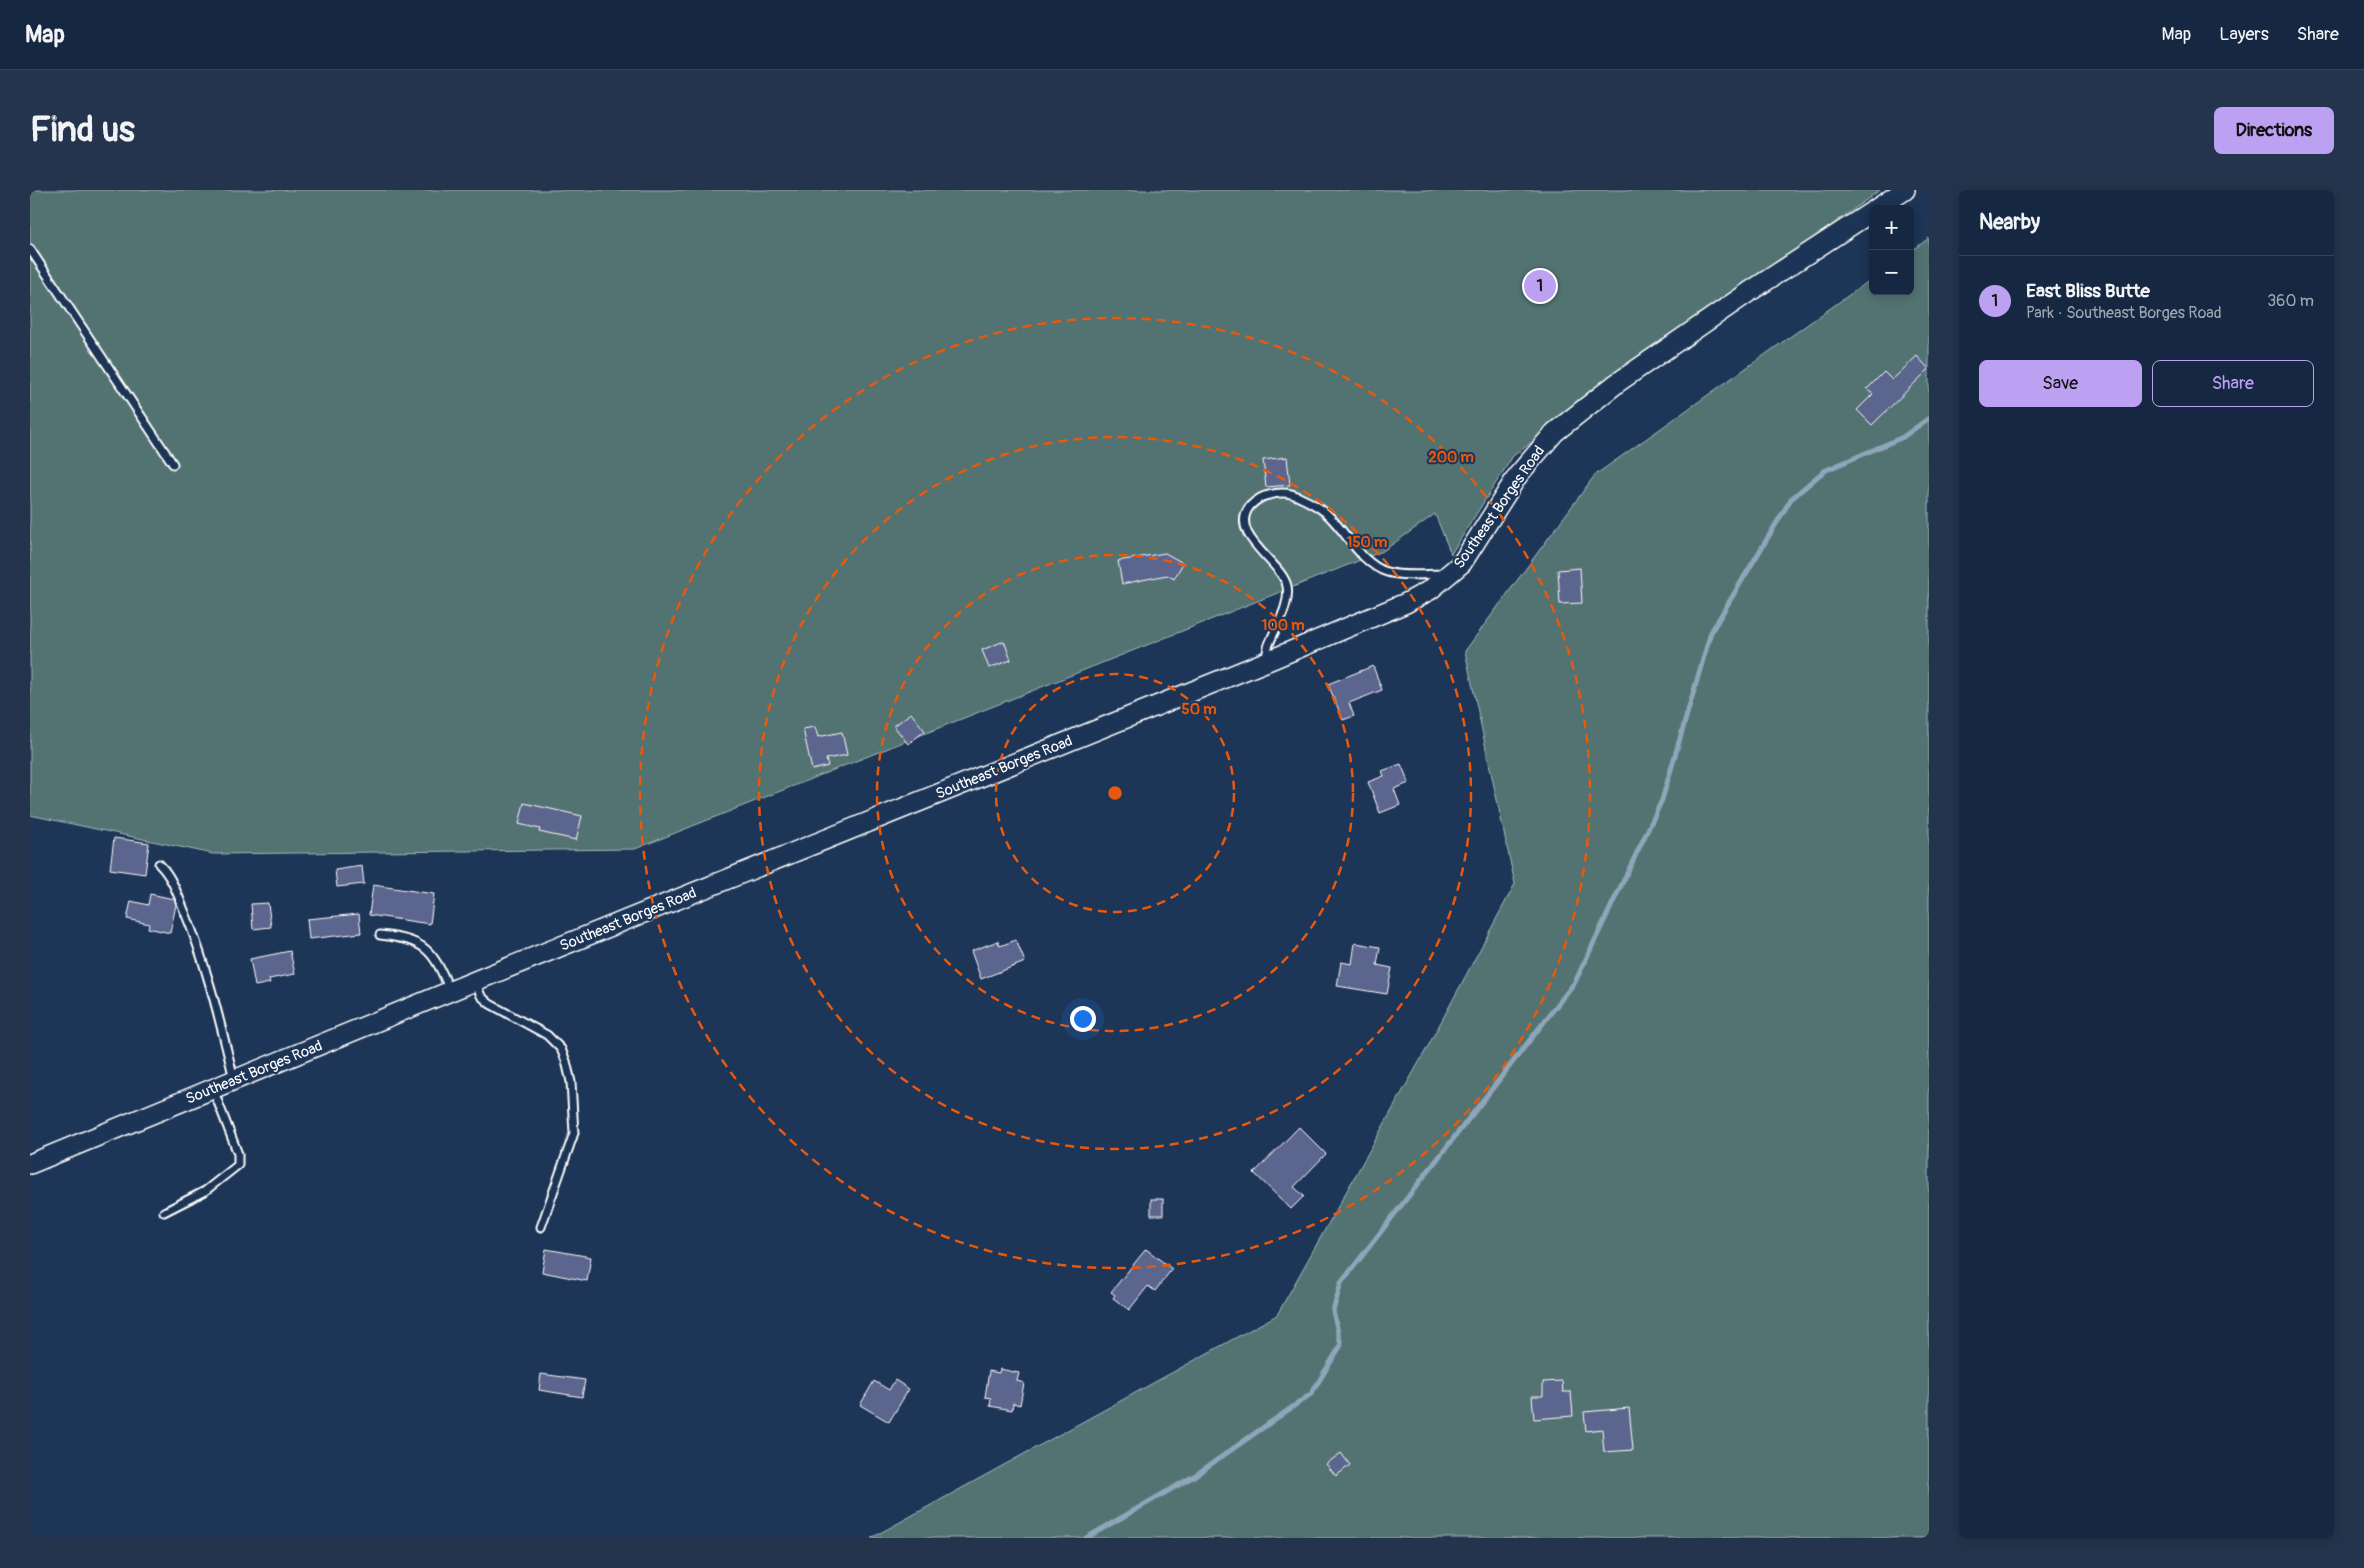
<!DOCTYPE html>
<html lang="en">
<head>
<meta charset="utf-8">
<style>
  :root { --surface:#162841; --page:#23344c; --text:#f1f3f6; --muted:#9ea6b1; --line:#35445a; --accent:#bca0f2 }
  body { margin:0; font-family:Pangolin,sans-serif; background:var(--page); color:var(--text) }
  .controls { position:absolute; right:15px; top:15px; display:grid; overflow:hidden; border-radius:8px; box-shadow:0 2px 12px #0003 }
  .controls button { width:45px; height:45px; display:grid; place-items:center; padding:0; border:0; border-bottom:1px solid var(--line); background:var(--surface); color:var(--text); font:25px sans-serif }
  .you { position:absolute; left:1052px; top:828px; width:18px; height:18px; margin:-12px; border:4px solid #fff; border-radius:50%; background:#1a73e8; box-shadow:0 0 0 8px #1a73e833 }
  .badge { display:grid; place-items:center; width:32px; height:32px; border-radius:50%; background:var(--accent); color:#111; font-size:16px; font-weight:700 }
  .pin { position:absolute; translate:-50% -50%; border:2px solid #fff; box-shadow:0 1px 5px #0006 }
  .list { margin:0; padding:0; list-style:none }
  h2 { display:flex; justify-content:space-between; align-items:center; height:65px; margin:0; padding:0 20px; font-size:21px }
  h2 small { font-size:16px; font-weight:400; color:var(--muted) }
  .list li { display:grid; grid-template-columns:32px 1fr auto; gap:15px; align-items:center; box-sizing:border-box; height:90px; padding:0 20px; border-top:1px solid var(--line) }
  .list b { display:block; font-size:19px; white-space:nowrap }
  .list p { margin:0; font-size:16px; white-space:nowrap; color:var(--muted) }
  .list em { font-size:16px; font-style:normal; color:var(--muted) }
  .actions { display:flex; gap:10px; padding:15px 20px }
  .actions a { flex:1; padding:11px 0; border:1px solid var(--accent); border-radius:8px; text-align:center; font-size:18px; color:var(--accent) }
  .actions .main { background:var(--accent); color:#111 }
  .map { position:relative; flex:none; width:1899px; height:1348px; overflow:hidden; border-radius:8px }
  header { display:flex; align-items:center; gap:30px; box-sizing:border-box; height:70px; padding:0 25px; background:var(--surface); border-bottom:1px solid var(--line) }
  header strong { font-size:24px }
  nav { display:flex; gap:28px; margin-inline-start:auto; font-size:18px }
  .intro { display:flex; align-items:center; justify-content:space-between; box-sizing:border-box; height:120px; padding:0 30px }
  h1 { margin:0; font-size:35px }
  .button { padding:12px 22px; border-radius:8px; background:var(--accent); color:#111; font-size:18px; font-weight:700 }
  main { display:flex; gap:30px; padding:0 30px }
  aside { flex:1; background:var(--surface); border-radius:8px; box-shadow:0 2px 12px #0003 }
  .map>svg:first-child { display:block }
</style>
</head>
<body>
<header>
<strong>Map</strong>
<nav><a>Map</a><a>Layers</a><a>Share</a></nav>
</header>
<div class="intro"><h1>Find us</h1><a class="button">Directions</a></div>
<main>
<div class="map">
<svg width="1899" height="1348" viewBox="0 0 1899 1348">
  <rect width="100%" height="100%" fill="#1d3557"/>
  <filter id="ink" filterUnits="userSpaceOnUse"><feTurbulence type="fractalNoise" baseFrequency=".02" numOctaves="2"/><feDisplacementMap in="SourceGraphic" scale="10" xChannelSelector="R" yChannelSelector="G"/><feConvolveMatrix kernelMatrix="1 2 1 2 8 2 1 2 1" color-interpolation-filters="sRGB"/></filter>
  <g filter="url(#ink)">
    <g fill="#527373" stroke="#a8b9b9">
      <path d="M0,0H1850L1483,266L1421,364L1405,324L1353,361L605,659L183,664L0,625Z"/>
      <path d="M1899,48V1348H841L1247,1125L1397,858L1485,694L1435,461L1565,285L1843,88V101H1880V62Z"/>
    </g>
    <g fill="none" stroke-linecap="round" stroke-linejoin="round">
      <path stroke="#8fa5b9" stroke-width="5" d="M1056,1348L1164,1286L1281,1204L1311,1155L1303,1121L1311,1093L1545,792L1632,610L1681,442L1761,309L1794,281L1873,247L1899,228"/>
    </g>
    <g fill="#5b658d" stroke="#fff">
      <path d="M1887,166L1899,179L1842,235L1827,220L1843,204L1837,199L1854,182L1862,190Z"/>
      <path d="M1257,267L1260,295L1236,297L1233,270Z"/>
      <path d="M1135,363L1153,373L1144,389L1137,385L1092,394L1088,371Z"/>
      <path d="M1550,378L1552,413L1530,414L1528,380Z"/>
      <path d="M974,451L981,470L959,478L952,460Z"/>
      <path d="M1343,476L1352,500L1319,513L1324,526L1313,530L1298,494Z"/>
      <path d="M881,523L895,541L878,554L864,536Z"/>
      <path d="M785,537L788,547L812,542L817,565L796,569L798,576L782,580L773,539Z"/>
      <path d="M1371,574L1379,593L1364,599L1370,615L1350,623L1338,592L1354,586L1352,581Z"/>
      <path d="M494,613L552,626L546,650L509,642L510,639L489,634Z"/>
      <path d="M84,648L119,653L115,684L80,679Z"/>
      <path d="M332,676L334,694L307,697L305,680Z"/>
      <path d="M343,695L404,704L400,734L339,725Z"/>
      <path d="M120,704L144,709L146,715L140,743L118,738L119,734L97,729L101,711L118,715Z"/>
      <path d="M238,713L241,737L223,739L221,714Z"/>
      <path d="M329,724L331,743L279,749L277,729Z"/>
      <path d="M986,750L995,772L951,789L941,761L968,751L970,756Z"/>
      <path d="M1325,753L1350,757L1347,775L1362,778L1357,804L1307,796L1311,772L1322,774Z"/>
      <path d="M260,761L265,784L239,789L240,793L225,796L220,769Z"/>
      <path d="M1269,937L1296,964L1264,997L1274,1006L1261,1019L1224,983Z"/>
      <rect x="1121" y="1009" width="12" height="16"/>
      <path d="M516,1059L561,1067L557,1091L512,1082Z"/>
      <path d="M1116,1059L1142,1079L1125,1101L1118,1096L1099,1120L1083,1108L1085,1105L1081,1102Z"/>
      <path d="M970,1179L989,1183L987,1191L994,1193L990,1215L983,1213L982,1220L960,1216L961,1208L955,1207L959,1181L969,1183Z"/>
      <path d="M511,1184L555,1190L552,1207L509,1200Z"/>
      <path d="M865,1190L879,1199L859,1232L830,1215L844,1191L859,1200Z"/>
      <path d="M1532,1191L1533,1202H1541L1543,1226L1504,1229L1502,1206H1513V1192Z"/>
      <path d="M1599,1218L1603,1260L1574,1262L1572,1239L1556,1241L1554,1222Z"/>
      <path d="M1311,1263L1320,1275L1306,1286L1296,1274Z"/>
    </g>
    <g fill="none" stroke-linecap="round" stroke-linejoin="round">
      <g stroke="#fff" stroke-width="11">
        <g id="lane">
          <path d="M0,59L143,274"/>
          <path d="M1240,469L1237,462L1238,457C1244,439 1261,416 1257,396C1252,372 1197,345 1220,316C1225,311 1232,306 1239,305C1250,302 1259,302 1269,307C1280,312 1292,318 1300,327C1318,345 1332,374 1357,382C1374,387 1396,384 1413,384"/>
          <path d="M129,674C142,687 147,703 154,720C177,775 190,832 204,889"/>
          <path d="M350,745C395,750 403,759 420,801"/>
          <path d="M445,791L451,806L460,814L517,845L531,859L536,871L541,892L544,943L511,1037"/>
          <path d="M134,1022L175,1001L208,975V964L183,899"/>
        </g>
      </g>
      <g stroke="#fff" stroke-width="22">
        <g id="secondary">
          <path d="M1846,19L1875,0"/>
          <path d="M0,974L445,791L1240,470L1376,413L1400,400L1432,373L1488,285L1525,242L1587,193L1719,102L1843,21"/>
        </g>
      </g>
      <use href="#lane" stroke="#1d3557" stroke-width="7"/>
      <use href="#secondary" stroke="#1d3557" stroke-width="19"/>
    </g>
  </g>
  <g fill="none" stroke="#e8590c" stroke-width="2.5" stroke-dasharray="9 6">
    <circle cx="1085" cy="603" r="119"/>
    <circle cx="1085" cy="603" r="238"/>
    <circle cx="1085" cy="603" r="356"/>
    <circle cx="1085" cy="603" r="475"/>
  </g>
  <g text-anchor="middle" stroke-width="4" stroke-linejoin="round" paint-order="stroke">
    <g font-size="15" fill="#fff" stroke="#1d3557">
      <text transform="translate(1469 317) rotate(-55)" y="5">Southeast Borges Road</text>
      <text transform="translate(974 577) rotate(-22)" y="5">Southeast Borges Road</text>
      <text transform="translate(598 729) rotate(-22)" y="5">Southeast Borges Road</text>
      <text transform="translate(224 882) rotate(-22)" y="5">Southeast Borges Road</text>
    </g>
  </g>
  <circle cx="1085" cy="603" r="8" fill="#e8590c" stroke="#1d3557" stroke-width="2.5"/>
  <g font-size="15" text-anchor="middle" font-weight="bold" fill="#e8590c" stroke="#1d3557" stroke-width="4" stroke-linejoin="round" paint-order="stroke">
    <text x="1421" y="272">200 m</text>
    <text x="1337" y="357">150 m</text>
    <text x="1253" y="440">100 m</text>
    <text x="1169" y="524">50 m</text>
  </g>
</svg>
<div class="controls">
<button>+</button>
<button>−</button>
</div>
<div class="you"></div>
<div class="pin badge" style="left:1510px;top:96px">1</div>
</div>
<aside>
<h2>Nearby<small></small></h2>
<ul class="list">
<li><span class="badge">1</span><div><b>East Bliss Butte</b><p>Park · Southeast Borges Road</p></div><em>360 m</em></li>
</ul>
<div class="actions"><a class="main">Save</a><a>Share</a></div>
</aside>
</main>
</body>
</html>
